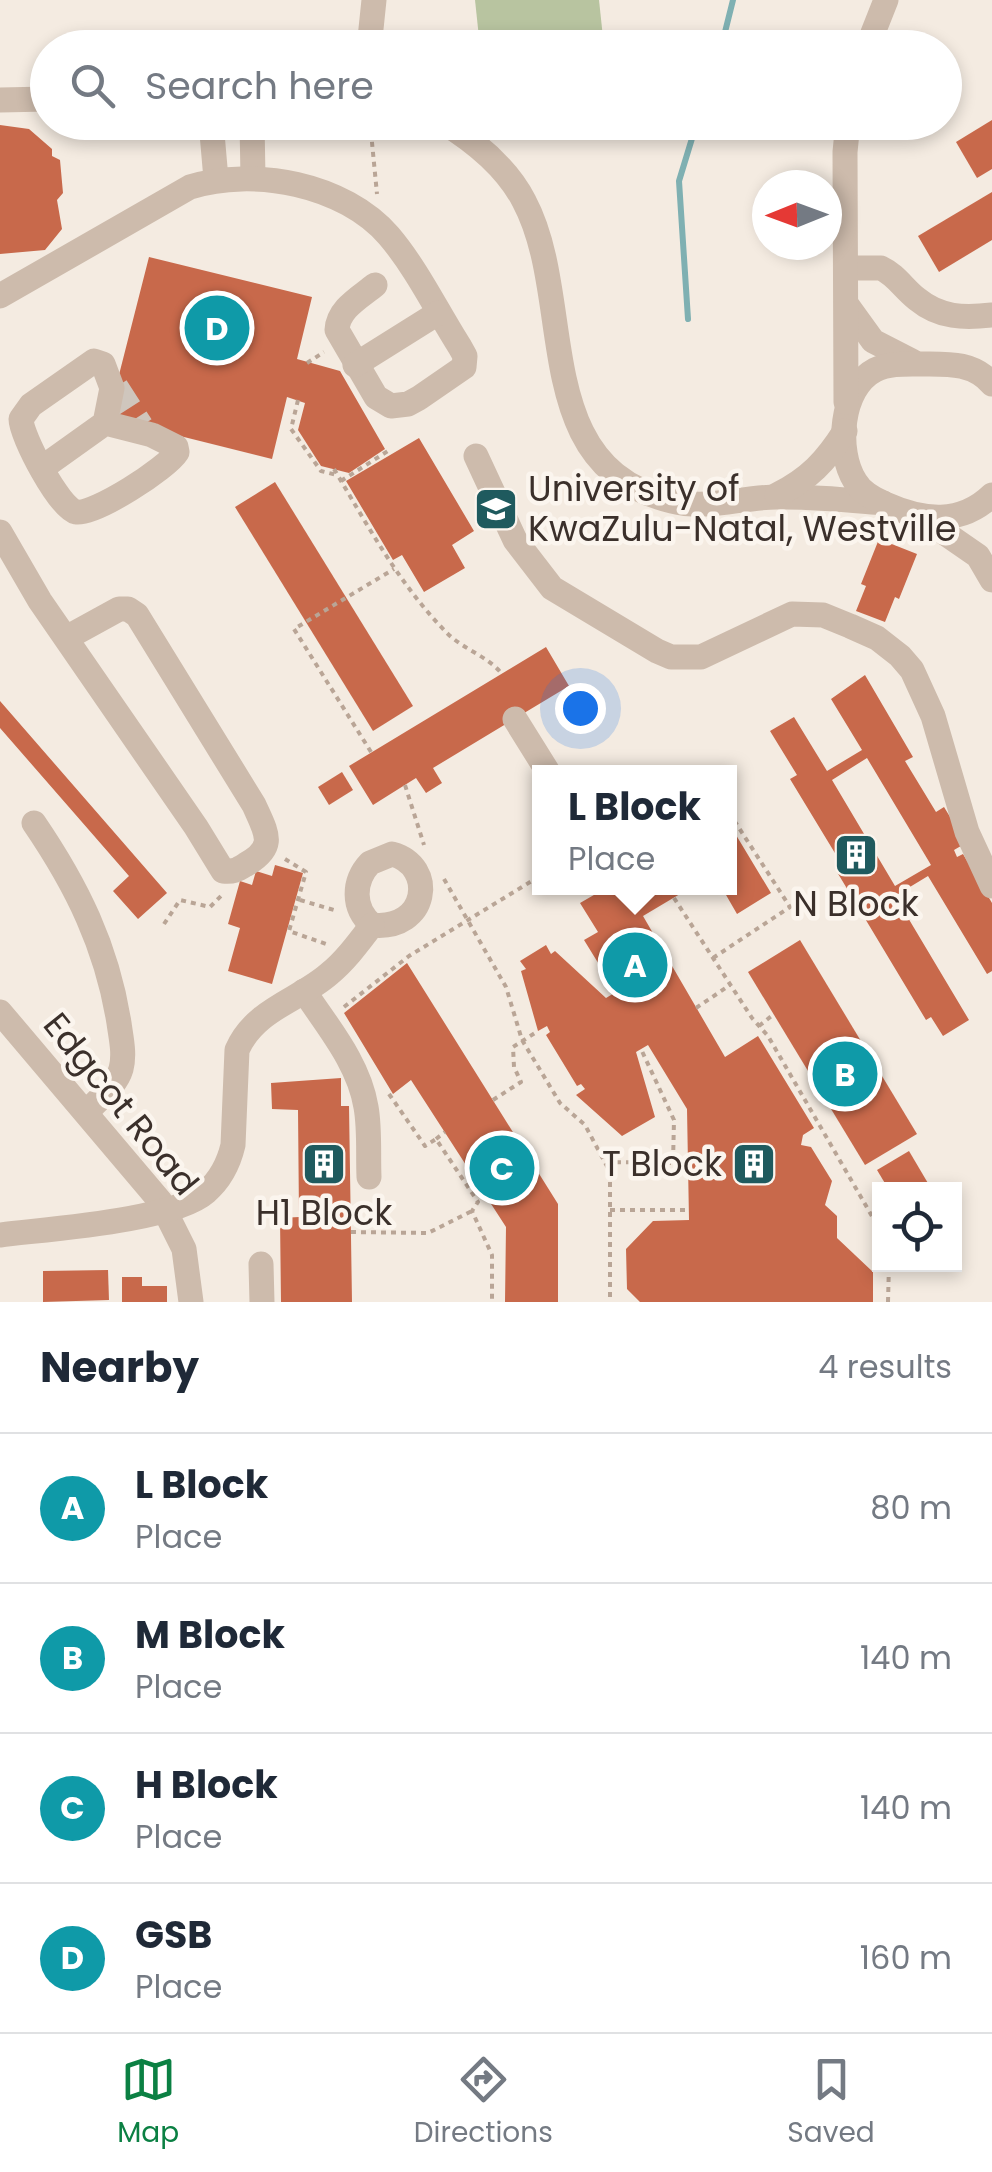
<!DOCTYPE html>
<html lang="en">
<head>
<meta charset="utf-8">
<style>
  :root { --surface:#fff; --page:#f2f2f3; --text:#1f2937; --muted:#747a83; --line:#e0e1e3; --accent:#0b8043 }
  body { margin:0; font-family:Poppins,sans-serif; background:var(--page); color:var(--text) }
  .controls { position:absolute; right:30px; bottom:30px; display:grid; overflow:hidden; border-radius:0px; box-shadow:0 5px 15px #0003 }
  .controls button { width:90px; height:90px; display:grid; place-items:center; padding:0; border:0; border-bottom:2px solid var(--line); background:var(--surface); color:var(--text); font:50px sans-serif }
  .compass { position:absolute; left:752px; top:170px; width:90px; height:90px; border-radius:50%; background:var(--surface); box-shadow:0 5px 15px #0003; rotate:269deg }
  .you { position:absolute; left:580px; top:708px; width:35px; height:35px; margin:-25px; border:8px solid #fff; border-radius:50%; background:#1a73e8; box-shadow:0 0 0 15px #1a73e833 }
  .badge { display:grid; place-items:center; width:65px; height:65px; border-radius:50%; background:var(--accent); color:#fff; font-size:32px; font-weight:700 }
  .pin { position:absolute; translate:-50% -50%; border:5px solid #fff; box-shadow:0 2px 10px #0006 }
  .popup { position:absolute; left:532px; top:765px; width:205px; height:130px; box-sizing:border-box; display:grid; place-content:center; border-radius:0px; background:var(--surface); filter:drop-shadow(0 2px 8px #0005); font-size:32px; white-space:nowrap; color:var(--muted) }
  .popup b { font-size:38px; color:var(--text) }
  .popup::after { content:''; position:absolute; left:50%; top:100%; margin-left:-20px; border:20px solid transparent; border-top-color:var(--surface) }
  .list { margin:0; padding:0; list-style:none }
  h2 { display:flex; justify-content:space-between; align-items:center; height:130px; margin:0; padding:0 40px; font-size:42px }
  h2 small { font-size:32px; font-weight:400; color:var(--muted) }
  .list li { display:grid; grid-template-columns:65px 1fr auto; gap:30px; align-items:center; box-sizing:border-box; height:150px; padding:0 40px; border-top:2px solid var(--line) }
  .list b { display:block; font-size:38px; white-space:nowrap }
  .list p { margin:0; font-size:32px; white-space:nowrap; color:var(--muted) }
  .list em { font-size:32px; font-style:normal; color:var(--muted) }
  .icon { flex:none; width:55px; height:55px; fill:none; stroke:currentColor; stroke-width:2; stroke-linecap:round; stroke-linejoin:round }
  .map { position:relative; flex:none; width:992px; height:1302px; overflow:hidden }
  .search { position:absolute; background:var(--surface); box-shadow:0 5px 15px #0003; left:30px; right:30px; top:30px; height:110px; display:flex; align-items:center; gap:25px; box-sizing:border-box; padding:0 35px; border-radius:55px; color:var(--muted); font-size:38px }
  .sheet { height:730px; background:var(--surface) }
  nav { display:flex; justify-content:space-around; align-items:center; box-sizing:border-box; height:140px; border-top:2px solid var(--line); background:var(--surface); font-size:28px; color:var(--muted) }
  nav a { display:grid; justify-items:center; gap:5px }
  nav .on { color:var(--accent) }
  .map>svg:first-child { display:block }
</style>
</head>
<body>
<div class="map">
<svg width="992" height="1302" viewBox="0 0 992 1302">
  <rect width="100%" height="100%" fill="#f4ebe1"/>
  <path fill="#b8c4a0" d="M475,0H599L604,47H480Z"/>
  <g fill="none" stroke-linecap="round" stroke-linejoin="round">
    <g stroke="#7fb0b2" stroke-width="6">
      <path d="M721,48L733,0"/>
      <path d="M688,319L679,181L697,122"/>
    </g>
  </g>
  <g fill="#c8694b" fill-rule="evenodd">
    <path d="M992,120V169L977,178L956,142Z"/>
    <path d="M0,125L29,129L52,149V156L60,160L63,193L57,200L62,229L45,250L0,254Z"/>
    <path d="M992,192V240L939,272L918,236Z"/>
    <path d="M149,257L312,297L297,359L340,371L385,449L349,473L321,466L298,430L305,403L287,397L272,459L108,418Z"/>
    <path d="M419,438L474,531L452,545L465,568L424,592L402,555L393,560L346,481Z"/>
    <path d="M275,482L413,706L373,731L235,507Z"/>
    <path d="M879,539L917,554L899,599L895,597L885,622L856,611L866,586L861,584Z"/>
    <path d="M546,647L569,686L433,768L442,783L426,793L416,778L373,805L349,766Z"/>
    <path d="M865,675L913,757L905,761L936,812L944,807L966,843L954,850L957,857L963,854L992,903V971L987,974L928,876L895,896L969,1020L943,1036L931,1017L926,1020L837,872L844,868L790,779L797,775L770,731L794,717L827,771L862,750L831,699ZM867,758L931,865L895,886L832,780Z"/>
    <path d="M0,701L167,893L138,919L113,891L129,876L0,728Z"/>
    <path d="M342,772L353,790L329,805L318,787Z"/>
    <path d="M730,825L771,893L737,914L722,888H730Z"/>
    <path d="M275,865L303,873L272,984L228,971L240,928L228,924L240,881L252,885L256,871L272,876Z"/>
    <path d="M606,888H690L643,916L725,1057L758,1036L814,1128L803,1135L801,1145L811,1147L832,1181L825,1205L837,1216V1238L873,1272V1302H640L627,1289L626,1249L653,1221L689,1220L687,1109L648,1045L636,1052L655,1117L622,1136L576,1095L585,1089L581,1084L577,1086L546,1035L550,1032L547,1026L538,1031L521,971L526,969L520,961L546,945L551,954L555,951L606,998L616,992L584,940L598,932L580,903Z"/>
    <path d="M800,940L917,1134L865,1165L748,972Z"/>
    <path d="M407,963L558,1204V1302H505L506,1227L411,1080L393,1094L344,1013Z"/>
    <path d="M341,1078V1106H349L352,1302H281L280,1218L299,1217L298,1110L272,1109L271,1083Z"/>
    <path d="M909,1151L932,1190H889L877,1170Z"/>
    <path d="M108,1270L109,1300L43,1302V1271Z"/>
    <path d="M122,1277H142V1286H167V1302H122Z"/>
  </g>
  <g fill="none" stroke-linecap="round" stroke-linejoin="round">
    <path stroke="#cfc6bd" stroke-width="25" stroke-dasharray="25 12" stroke-linecap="butt" d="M116,387L141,426"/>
    <g stroke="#b9a596" stroke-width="4" stroke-dasharray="5 5" stroke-linecap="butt">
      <path d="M370,122L377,194"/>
      <path d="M307,363L324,352"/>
      <path d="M298,400L291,429L321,471L337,475"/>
      <path d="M334,469C368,526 399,584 446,632C462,649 488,656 502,674"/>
      <path d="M341,481L391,449"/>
      <path d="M371,752L294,629L394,569"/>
      <path d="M405,785L424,845"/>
      <path d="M285,859L306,872L289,931L326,944"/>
      <path d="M444,879L506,987L522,1040L560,1103L585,1125L610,1172V1302"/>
      <path d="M674,898L752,1018L768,1036L880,1230"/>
      <path d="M300,900L334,910"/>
      <path d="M164,924L180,900L210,907L221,896"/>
      <path d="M713,958L790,907L730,814"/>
      <path d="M344,1007L409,956L540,876"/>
      <path d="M696,1008L730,985"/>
      <path d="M759,1026L774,1014"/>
      <path d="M389,1094L425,1146L436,1139L478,1202L472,1211L492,1255V1302"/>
      <path d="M493,1100L521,1082L514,1067L513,1047L538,1031"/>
      <path d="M436,1139L445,1132"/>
      <path d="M606,1162L673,1163L674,1120L641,1049"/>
      <path d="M610,1210H688"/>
      <path d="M351,1232L428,1233L472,1211"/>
      <path d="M888,1302L889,1264"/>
    </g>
    <g stroke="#cdbbac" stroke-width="25">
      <path d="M369,48L374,0"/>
      <path d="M867,48L886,0"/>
      <path d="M0,100L48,99"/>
      <path d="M211,122L216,179"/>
      <path d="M252,122L253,178"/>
      <path d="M443,122C474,141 507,168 524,201C577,300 527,467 672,501C708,510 741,497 777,497C812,496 848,500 883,503"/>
      <path d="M846,268H881C896,275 904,289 917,299C940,318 964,318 992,315"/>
      <path d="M0,296L190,187C254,167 344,184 389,236C417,269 437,311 460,347L465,356L464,367L419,398L408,404L391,406L376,397L337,330C338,309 359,298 375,285"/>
      <path d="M847,305L873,341L912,361"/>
      <path d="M355,365L438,313"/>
      <path d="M992,384C973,362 947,364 921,364C906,364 889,363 875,370C840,388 836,451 855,481C862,493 873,498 885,504C923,521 961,525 992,495"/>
      <path d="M846,402L845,152L848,122"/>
      <path d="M476,456L515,540L552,588L657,651L671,657H701L792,614L823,615L850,626L877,638L900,656L912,670L933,716L967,832L992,886"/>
      <path d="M42,468L105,423L112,388L103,364L94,361L31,405L21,419C21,436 60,509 76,512C95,515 167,468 177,452L176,447L152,435L105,423"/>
      <path d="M777,495C809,479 826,461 845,431"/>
      <path d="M923,518L978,556L992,580"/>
      <path d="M0,532L40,601L196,827L223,871C233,872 237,870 245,865C277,847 267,834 254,805L137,615L128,609H119L68,637"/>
      <path d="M515,719L548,772"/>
      <path d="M34,823C77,886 107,947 119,1023C121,1038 125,1054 121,1069C116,1086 98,1099 87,1112"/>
      <path d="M392,854C437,866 428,931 372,925C352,908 353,881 370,863Z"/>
      <path d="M304,991C327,1026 359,1063 366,1107C370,1129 368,1154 369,1177"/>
      <path d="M0,1012L160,1201L184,1249L191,1302"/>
      <path d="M0,1235C47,1229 173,1221 206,1192C220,1180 229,1162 233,1145L237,1050C255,1009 298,1001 329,974C346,960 359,942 372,925"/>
      <path d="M261,1264L262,1302"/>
    </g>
  </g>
  <defs>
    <g id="university-square" transform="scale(2.25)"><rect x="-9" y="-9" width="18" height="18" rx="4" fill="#1f5a5e" stroke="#fbf5ee"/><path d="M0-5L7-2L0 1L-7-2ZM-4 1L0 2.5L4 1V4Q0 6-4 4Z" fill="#fff"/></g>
    <g id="building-square" transform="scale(2.25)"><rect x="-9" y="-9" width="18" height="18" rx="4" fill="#1f5a5e" stroke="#fbf5ee"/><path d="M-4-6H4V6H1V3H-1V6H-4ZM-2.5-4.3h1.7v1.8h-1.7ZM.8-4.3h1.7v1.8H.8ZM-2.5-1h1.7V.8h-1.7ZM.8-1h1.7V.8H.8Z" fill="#fff"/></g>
  </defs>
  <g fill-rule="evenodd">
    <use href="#university-square" x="496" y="509"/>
    <use href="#building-square" x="856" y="855"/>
    <use href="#building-square" x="324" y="1164"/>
    <use href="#building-square" x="754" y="1164"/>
  </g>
  <g text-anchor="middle" stroke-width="9" stroke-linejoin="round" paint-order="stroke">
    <g font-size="35" fill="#3b302b" stroke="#fbf5ee">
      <text x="528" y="501" text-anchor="start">University of<tspan x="528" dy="40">KwaZulu-Natal, Westville</tspan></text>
      <text x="856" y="916">N Block</text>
      <text x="722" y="1176" text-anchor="end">T Block</text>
      <text x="324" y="1225">H1 Block</text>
    </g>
    <g font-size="35" fill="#3b302b" stroke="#fbf5ee">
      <text transform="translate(121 1104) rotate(51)" y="12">Edgcot Road</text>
    </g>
  </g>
</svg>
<div class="controls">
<button><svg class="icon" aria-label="locate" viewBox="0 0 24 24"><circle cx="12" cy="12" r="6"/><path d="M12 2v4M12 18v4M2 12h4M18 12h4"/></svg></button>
</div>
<svg class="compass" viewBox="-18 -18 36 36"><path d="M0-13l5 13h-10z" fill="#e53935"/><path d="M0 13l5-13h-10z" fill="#747a83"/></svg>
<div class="you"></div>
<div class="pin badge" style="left:635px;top:965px;background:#0f9aa8">A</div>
<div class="popup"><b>L Block</b>Place</div>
<div class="pin badge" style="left:845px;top:1074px;background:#0f9aa8">B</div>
<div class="pin badge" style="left:502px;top:1168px;background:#0f9aa8">C</div>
<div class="pin badge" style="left:217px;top:328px;background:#0f9aa8">D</div>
<div class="search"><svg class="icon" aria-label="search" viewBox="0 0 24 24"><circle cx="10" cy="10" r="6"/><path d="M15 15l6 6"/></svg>Search here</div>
</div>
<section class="sheet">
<h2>Nearby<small>4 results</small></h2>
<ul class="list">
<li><span class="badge" style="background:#0f9aa8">A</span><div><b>L Block</b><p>Place</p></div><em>80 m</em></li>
<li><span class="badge" style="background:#0f9aa8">B</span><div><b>M Block</b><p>Place</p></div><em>140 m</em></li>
<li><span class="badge" style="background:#0f9aa8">C</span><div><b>H Block</b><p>Place</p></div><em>140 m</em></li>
<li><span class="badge" style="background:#0f9aa8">D</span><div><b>GSB</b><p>Place</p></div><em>160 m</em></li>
</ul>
</section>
<nav>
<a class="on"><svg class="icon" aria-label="map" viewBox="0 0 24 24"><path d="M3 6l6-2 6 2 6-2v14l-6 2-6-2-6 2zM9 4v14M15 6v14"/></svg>Map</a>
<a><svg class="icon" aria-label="directions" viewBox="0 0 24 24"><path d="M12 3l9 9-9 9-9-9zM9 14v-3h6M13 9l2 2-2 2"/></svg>Directions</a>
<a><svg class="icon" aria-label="saved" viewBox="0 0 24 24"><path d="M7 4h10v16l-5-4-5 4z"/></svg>Saved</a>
</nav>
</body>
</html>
